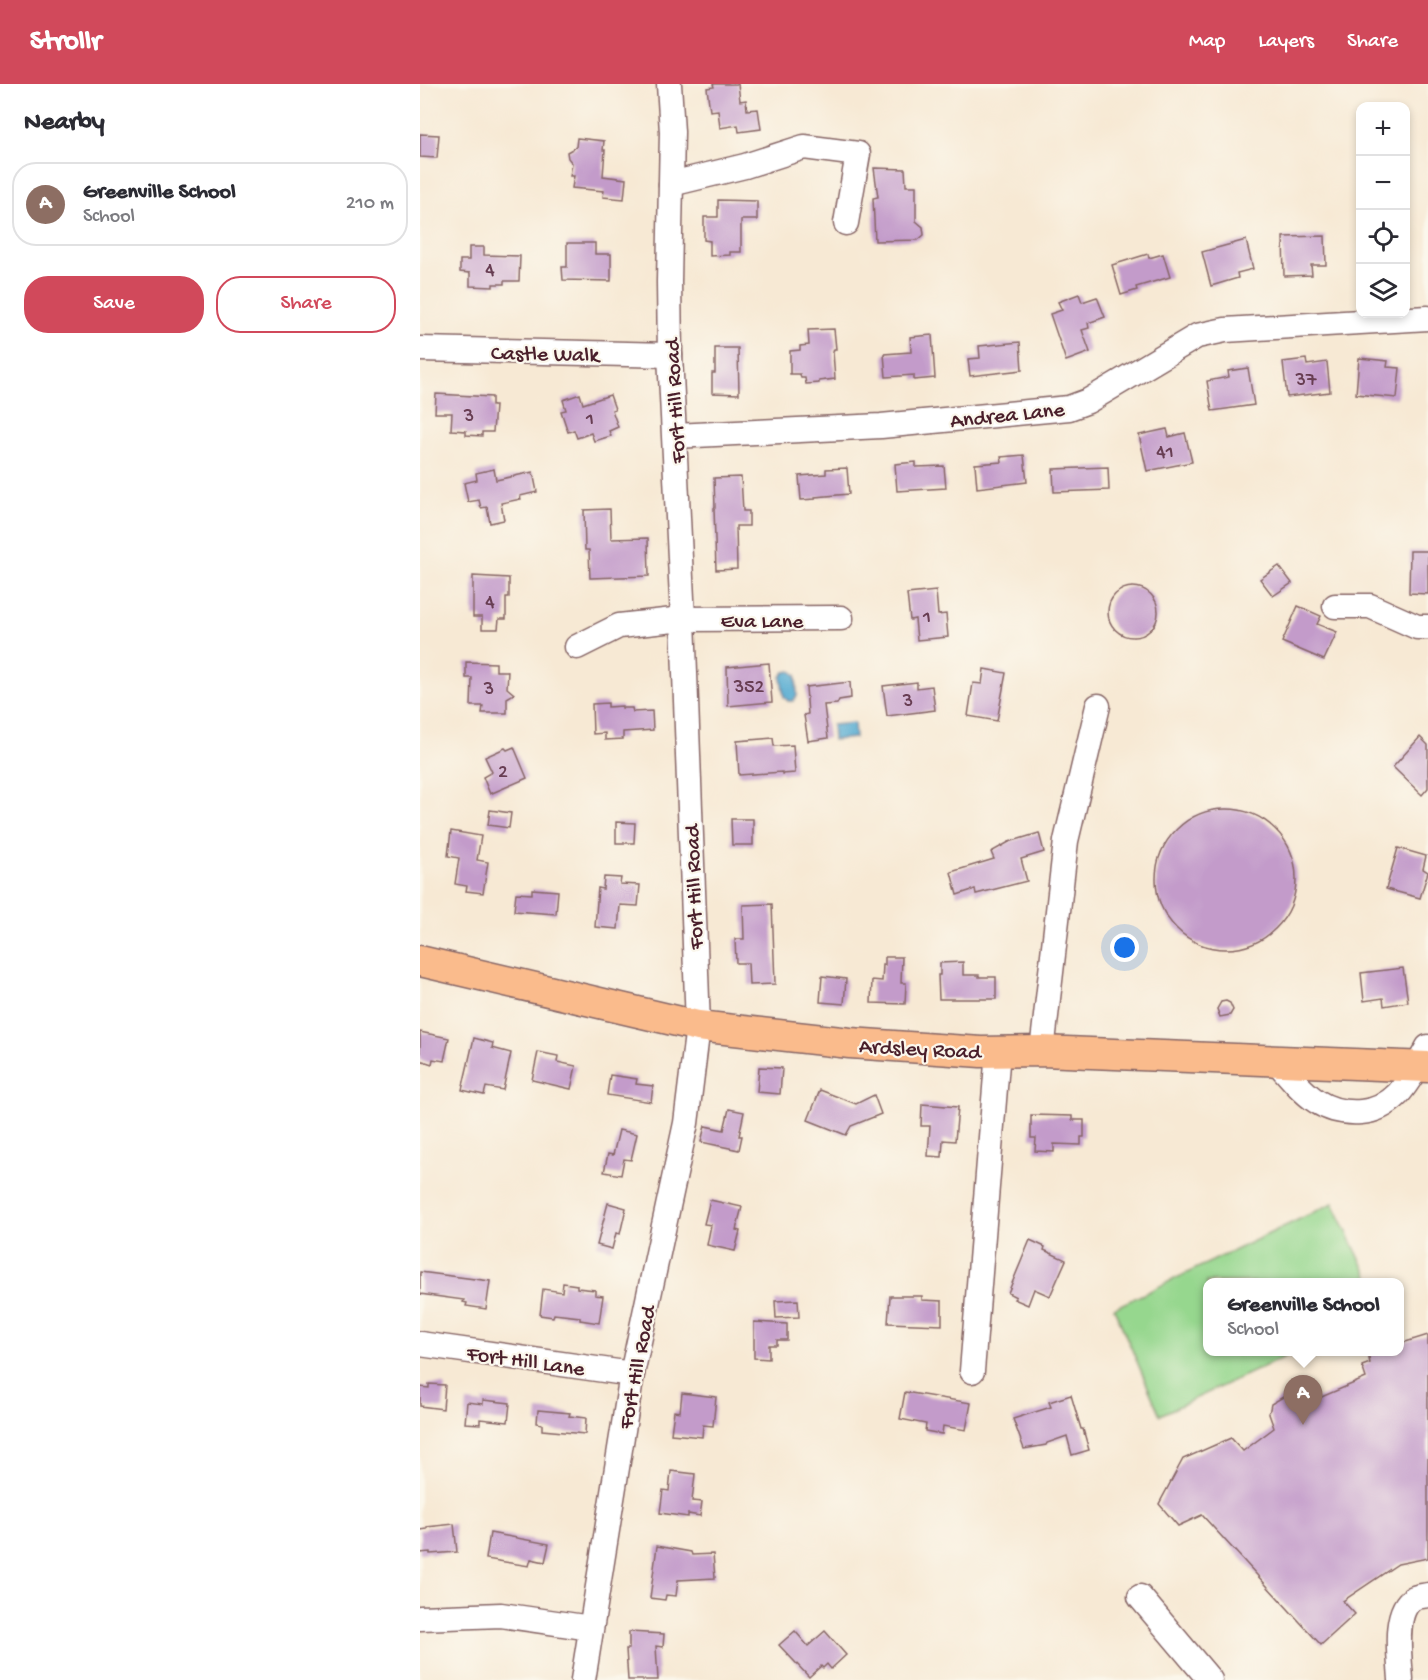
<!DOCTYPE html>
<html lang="en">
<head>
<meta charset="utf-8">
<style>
  :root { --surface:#fff; --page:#f7f7f7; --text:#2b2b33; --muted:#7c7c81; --line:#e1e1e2; --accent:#d1495b }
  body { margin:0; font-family:"Gochi Hand",sans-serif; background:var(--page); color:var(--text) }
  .controls { position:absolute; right:18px; top:18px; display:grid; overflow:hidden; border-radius:12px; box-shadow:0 3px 9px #0003 }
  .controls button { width:54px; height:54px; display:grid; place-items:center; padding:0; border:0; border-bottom:2px solid var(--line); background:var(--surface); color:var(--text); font:30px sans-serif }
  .you { position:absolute; left:705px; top:864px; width:21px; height:21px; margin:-15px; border:4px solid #fff; border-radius:50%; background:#1a73e8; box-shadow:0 0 0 9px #1a73e833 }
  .badge { display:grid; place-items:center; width:39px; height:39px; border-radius:50%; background:var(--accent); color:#fff; font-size:20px; font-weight:700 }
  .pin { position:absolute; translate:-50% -50px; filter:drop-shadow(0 2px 3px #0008) }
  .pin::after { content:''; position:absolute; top:32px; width:21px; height:18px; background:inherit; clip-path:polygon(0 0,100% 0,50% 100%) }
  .popup { position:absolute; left:783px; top:1194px; width:201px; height:78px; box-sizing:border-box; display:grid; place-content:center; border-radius:12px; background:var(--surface); filter:drop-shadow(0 2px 4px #0005); font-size:20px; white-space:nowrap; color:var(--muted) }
  .popup b { font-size:22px; color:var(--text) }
  .popup::after { content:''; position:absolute; left:50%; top:100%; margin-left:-12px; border:12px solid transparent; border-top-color:var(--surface) }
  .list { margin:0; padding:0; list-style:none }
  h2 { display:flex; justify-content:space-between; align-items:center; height:78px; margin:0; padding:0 24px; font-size:26px }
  h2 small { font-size:20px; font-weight:400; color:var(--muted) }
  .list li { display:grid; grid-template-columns:39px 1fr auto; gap:18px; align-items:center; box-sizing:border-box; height:84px; margin:0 12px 12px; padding:0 12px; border:2px solid var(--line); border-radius:24px }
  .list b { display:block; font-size:22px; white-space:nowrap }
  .list p { margin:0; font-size:20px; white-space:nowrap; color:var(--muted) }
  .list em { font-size:20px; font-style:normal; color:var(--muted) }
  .actions { display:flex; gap:12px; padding:18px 24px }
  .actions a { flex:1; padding:14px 0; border:2px solid var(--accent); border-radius:24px; text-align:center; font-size:21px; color:var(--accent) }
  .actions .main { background:var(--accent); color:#fff }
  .icon { flex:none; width:33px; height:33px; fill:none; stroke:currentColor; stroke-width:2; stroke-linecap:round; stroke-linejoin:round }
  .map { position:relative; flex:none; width:1008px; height:1596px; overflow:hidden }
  header { display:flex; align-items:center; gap:36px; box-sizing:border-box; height:84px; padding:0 30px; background:var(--accent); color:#fff }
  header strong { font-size:28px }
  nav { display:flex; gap:33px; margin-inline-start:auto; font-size:21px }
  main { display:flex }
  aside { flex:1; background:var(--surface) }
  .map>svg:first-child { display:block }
</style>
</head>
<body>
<header>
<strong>Strollr</strong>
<nav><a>Map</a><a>Layers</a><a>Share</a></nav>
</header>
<main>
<aside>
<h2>Nearby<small></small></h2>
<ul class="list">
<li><span class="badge" style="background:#8d6e63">A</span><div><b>Greenville School</b><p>School</p></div><em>210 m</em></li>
</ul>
<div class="actions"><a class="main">Save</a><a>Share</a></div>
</aside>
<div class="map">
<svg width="1008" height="1596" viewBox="0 0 1008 1596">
  <rect width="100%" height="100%" fill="#fbf7ec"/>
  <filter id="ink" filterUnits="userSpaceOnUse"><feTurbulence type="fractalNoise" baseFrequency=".0167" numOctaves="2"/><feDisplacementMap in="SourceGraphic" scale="12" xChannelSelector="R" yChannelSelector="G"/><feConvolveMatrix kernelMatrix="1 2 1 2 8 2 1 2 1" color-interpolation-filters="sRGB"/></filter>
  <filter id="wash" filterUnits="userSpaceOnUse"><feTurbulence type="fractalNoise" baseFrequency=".008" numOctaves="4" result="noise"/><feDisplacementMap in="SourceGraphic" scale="24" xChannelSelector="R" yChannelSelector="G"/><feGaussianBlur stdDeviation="1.35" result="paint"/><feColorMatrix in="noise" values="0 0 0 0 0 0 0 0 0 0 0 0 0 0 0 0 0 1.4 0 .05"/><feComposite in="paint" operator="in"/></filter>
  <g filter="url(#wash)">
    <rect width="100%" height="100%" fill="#f7e9d4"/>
    <path fill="#96d78e" stroke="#707b5c" stroke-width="1.5" d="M913,1119L951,1198H787V1268H875L740,1331L694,1224Z"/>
    <g fill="#55abd1" stroke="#50657e" stroke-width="1.5">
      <path d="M371,587L376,591L377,612L373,617H368L364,613L361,593L365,588Z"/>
      <path d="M434,639L435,654L413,656L412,641Z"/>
    </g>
    <g id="blocks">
      <g fill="#c39bca">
        <path d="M293,0H318L320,17L326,16L327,26L338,25L341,45L319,48L318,41L300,44L298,26L290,27L287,4L294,3Z"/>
        <path d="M0,50L19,51L17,74L0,73Z"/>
        <path d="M157,54L184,57L183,66H185L183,92L206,95L204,115L183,113L184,107L152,104L154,92H150L152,79L148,74L147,68L156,63Z"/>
        <path d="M454,84L485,85L486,102H496V137L503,143L504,151L498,156L455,157L453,114L458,113Z"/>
        <path d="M298,116L337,117V136H321V168H310V171L290,172V157L284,156V133H298Z"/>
        <path d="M905,152L906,181H891L892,191L864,192L863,153Z"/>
        <path d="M826,156L833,185L817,189L818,194L791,202L782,168Z"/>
        <path d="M147,159H175V170H191V197L143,196L142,183H147Z"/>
        <path d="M49,163H64V171L100,172L99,197H84V200H73V203L50,202V189L40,188V176H49Z"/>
        <path d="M728,170L729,174L743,170L750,193L716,203L717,206L701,211L692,181Z"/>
        <path d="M659,210L662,218L677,213L685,233L668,239L669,244L662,246L670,268L646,277L630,230L642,226L638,218Z"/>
        <path d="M414,245L416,265H414L413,268L415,295L399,297V299L386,300L385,294H381L380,290H370V267L380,266V262L389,261L388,246Z"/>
        <path d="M512,251L515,294L494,296V291L466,293L464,270L491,268L490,253Z"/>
        <path d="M600,258L602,286L550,292L548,275L560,274L559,262Z"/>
        <path d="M295,264H318L319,310L292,309V289H295Z"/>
        <path d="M939,274L968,277L967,283L980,284L977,314L936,310Z"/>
        <path d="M886,275L887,281L907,278L910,308L867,313L863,278Z"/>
        <path d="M828,284L834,321L792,327L787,297L809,293L808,287Z"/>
        <path d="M16,310L72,313V322H75L73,348H62V352L46,351V347L31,346L32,329H15Z"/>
        <path d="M160,310L163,320L190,311L195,325L192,326L198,343L189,347L191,352L174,357L171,349L157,354L154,346L148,348L141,327L146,326L143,316Z"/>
        <path d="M747,345L749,353L765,349L772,378L727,387L719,351Z"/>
        <path d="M604,371L607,398L557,404L555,380L582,378L581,373Z"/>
        <path d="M496,378V383L524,382L526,404L477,407L475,380Z"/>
        <path d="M688,383L689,406L634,408L633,385Z"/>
        <path d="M427,384L429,410L395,413V415L381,416L379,392L406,390V385Z"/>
        <path d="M74,385L76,396L113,388L117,408L100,412L101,415L81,419L84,436L70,439L67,423L61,424L59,416L48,418L44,399L57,396L56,389Z"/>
        <path d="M321,393L323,427H329V442H316L317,485L296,486L294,424H295L294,394Z"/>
        <path d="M190,425L191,455L228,454L229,492L170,494L169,466H165L164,426Z"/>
        <path d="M990,467H1008V510L989,509Z"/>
        <path d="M859,482L872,499L853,512L840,495Z"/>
        <path d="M53,492L89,494V513H86V535H79L78,545H62V533H53Z"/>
        <circle cx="713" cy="528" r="25"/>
        <path d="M516,507L518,531L526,530L528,553L497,556L495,535L490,536L487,510Z"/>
        <path d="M878,522L901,532L897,540L917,548L904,576L862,558Z"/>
        <path d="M46,578L76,579V587H88L87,604L94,610L87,614V629H62L63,622H51L52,594H46Z"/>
        <path d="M349,579L352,618L308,622L307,583Z"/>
        <path d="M564,585L586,589L577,637L548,632L553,599L562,600Z"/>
        <path d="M430,598L431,614L419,616L417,620L404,621L408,654L388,657L384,631L388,630L386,603Z"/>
        <path d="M497,598V604L512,602L515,626L467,632L463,602Z"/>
        <path d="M188,619V623L202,622V624H212L213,628L232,627L233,646L203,648V655L185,656V649L173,650L172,620Z"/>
        <path d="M1000,653L1008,661V704L1002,711L973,683Z"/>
        <path d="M353,654L354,662L373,661L375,689L362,690V688L319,691L317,657Z"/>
        <path d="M94,663L107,694L70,710L63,693L72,688L65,673L85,664L87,666Z"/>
        <circle cx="806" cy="795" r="70"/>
        <path d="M70,726L91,729L89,744L68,741Z"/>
        <path d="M311,735H333V761H312Z"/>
        <path d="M196,738L215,739L214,759H196Z"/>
        <path d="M31,747L61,752L57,776L68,778L63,809L46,807L47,802L35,800L39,774L28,772Z"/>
        <path d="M619,749L624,768L601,775L607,797L556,810L555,805L537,811L531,788L574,775L571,768L589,758Z"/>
        <path d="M978,764L1006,772L1003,785L1008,788L1000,814L966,805Z"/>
        <path d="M184,793L201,794L200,800L220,801L218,822L200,821L198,845L175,843L178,804L183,805Z"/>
        <path d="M112,805L138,807L136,830L94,827L96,809L112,810Z"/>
        <path d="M352,820L355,900L329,901L328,879H316L315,855H324L323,821Z"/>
        <path d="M465,873H482L481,899H486L485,920L451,919L452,896L462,897L463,881H465Z"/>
        <path d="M543,878V891H559V893H576V915H519L518,891H520V879Z"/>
        <path d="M983,884L988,918L964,922L963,914L944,917L941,889Z"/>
        <path d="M402,892L426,895L424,920L400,918Z"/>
        <path d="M806,917L810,919L813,926L810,931L800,933L797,925L801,918Z"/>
        <path d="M0,948L29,954L24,977L13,975L12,980L0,976Z"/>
        <path d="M54,954L73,959L72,964L91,969L83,1006L66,1003L64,1011L42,1006Z"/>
        <path d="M118,968L138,972L137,978L156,982L151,1005L112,996Z"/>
        <path d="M339,983L362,984L360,1010L337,1008Z"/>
        <path d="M190,991L217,995L216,1000L233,1002L231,1018L187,1011Z"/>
        <path d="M400,1006L436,1020L454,1011L461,1030L431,1042L426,1051L388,1036Z"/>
        <path d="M502,1020L538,1023L535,1057L523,1056L522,1073L508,1072L510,1042H501Z"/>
        <path d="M309,1025L324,1028L319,1052H322L319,1066L281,1058L285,1042L304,1046Z"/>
        <path d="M611,1031L652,1032V1036H664V1053H661V1061L634,1060V1068L615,1067L616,1054H611Z"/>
        <path d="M199,1046L217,1050L211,1076L204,1075L201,1091L184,1088L188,1070L193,1071Z"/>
        <path d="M290,1116L322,1123L316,1146L320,1147L315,1167L287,1161L291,1141L284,1140Z"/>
        <path d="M188,1119L206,1124L200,1150L196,1149L192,1165L177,1161Z"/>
        <path d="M610,1156L625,1163L624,1166L646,1176L630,1212L614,1205L608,1221L594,1215L596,1213L588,1209Z"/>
        <path d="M0,1188L70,1197L66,1225L46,1222L47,1219L43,1218L44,1216L0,1210Z"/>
        <path d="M143,1199L157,1201V1204L175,1206V1211L183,1212L179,1239L160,1236V1233L134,1230L133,1233L120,1231L123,1205L142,1208Z"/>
        <path d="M470,1212H502V1216L522,1217V1241L468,1239Z"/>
        <path d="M378,1216L379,1233L356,1234L355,1217Z"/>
        <path d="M334,1238L367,1240V1256H357V1261H349V1275L334,1274Z"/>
        <path d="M1008,1251V1474L978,1480L923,1517L935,1530L901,1561L782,1431L758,1442L739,1420L763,1375L811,1354L823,1367L854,1344L849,1330L851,1320L875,1306L886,1307L897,1315L946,1294L942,1282L950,1279L948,1270L955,1268H979V1260Z"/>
        <path d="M9,1300L25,1301L23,1325L0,1322V1303L9,1304Z"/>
        <path d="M485,1308L551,1319L546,1346L523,1342L522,1350L505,1347L506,1340L480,1335Z"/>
        <path d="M262,1309L296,1313L293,1342L283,1341L282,1353L251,1350L254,1327L260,1328Z"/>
        <path d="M651,1311L661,1345H663L669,1366L652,1371L647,1352L627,1359L626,1361L604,1365L593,1335L631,1323L629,1318Z"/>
        <path d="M63,1316L90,1319L88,1338L60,1335V1340L45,1339L47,1318L63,1320Z"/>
        <path d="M118,1326L150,1329L149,1332L166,1334L165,1350L122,1346V1340L117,1339Z"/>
        <path d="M251,1387L275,1390L272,1417L282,1418L280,1432L268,1430V1433L240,1429L243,1406L249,1407Z"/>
        <path d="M34,1440L37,1468L10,1470V1468L0,1469V1446L7,1445V1443Z"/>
        <path d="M70,1449L129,1460L125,1478L111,1475L109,1482L66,1475Z"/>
        <path d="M237,1462L271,1468L272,1471L293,1470L295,1494L258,1496L256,1512L246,1511L245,1516L230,1514Z"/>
        <path d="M375,1547L388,1562L405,1547L426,1571L411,1585L407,1580L403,1584L401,1582L389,1593L359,1561Z"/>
        <path d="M209,1548L244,1550L243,1563L236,1562L238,1596H208L206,1565H209Z"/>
      </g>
    </g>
  </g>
  <g filter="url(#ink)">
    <use href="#blocks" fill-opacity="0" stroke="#876666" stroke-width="1.5"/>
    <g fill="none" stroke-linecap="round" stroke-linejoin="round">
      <g stroke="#876666" stroke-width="27">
        <g id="minor">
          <path d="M251,100L325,82L384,63L438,70L426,139"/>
          <path d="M0,265L250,271"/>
          <path d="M255,352L461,342L649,324L668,317L777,252L805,246L1008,234"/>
          <path d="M915,522H950L997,543H1008"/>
          <path d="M157,563L199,542L263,535L421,534"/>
          <path d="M622,967L646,757L678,622"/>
          <path d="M857,978C882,1006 899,1031 941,1028C956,1027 967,1021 978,1010C988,999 1001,976 1008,963"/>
          <path d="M0,1260L212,1290"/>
          <path d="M552,1287L578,967"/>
          <path d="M720,1513L790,1596"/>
          <path d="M0,1534L81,1531L171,1544"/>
          <path d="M163,1596L212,1290L266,1039L278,942L263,535L250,271L249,198L252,48L249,0"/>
          <path d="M981,1596C980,1575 972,1526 994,1514C997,1512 1004,1512 1008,1511"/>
        </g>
      </g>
      <g stroke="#876666" stroke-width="33">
        <path id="major" d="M0,877L278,942L430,959L561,968L622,967L1008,983"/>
      </g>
      <use href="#minor" stroke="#fff" stroke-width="24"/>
      <use href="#major" stroke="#fabb8c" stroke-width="30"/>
    </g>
  </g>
  <g text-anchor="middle" stroke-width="4.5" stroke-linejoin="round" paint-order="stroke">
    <g font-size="20" fill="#683e53">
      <text x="70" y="191">4</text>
      <text x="886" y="301">37</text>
      <text x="49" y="337">3</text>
      <text x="170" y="340">1</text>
      <text x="745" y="373">41</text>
      <text x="70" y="523">4</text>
      <text x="507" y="538">1</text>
      <text x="329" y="608">352</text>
      <text x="69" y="610">3</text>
      <text x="488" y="622">3</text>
      <text x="83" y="693">2</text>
    </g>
    <g font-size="22" fill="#4a1f2b" stroke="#fbf7ec">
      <text transform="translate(125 268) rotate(1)" y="8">Castle Walk</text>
      <text transform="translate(253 317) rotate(-93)" y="8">Fort Hill Road</text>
      <text transform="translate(587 329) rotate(-6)" y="8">Andrea Lane</text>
      <text x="342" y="543">Eva Lane</text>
      <text transform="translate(272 803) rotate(-92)" y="8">Fort Hill Road</text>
      <text transform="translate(500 963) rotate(3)" y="8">Ardsley Road</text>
      <text transform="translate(106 1275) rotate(8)" y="8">Fort Hill Lane</text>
      <text transform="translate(215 1283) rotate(-79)" y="8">Fort Hill Road</text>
    </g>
  </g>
</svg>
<div class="controls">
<button>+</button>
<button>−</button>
<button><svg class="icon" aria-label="locate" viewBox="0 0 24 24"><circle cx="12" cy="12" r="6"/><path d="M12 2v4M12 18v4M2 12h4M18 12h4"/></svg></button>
<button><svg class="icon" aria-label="layers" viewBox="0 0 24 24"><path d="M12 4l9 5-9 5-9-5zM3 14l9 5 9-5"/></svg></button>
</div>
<div class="you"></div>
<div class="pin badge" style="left:883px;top:1341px;background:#8d6e63">A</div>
<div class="popup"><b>Greenville School</b>School</div>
</div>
</main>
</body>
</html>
